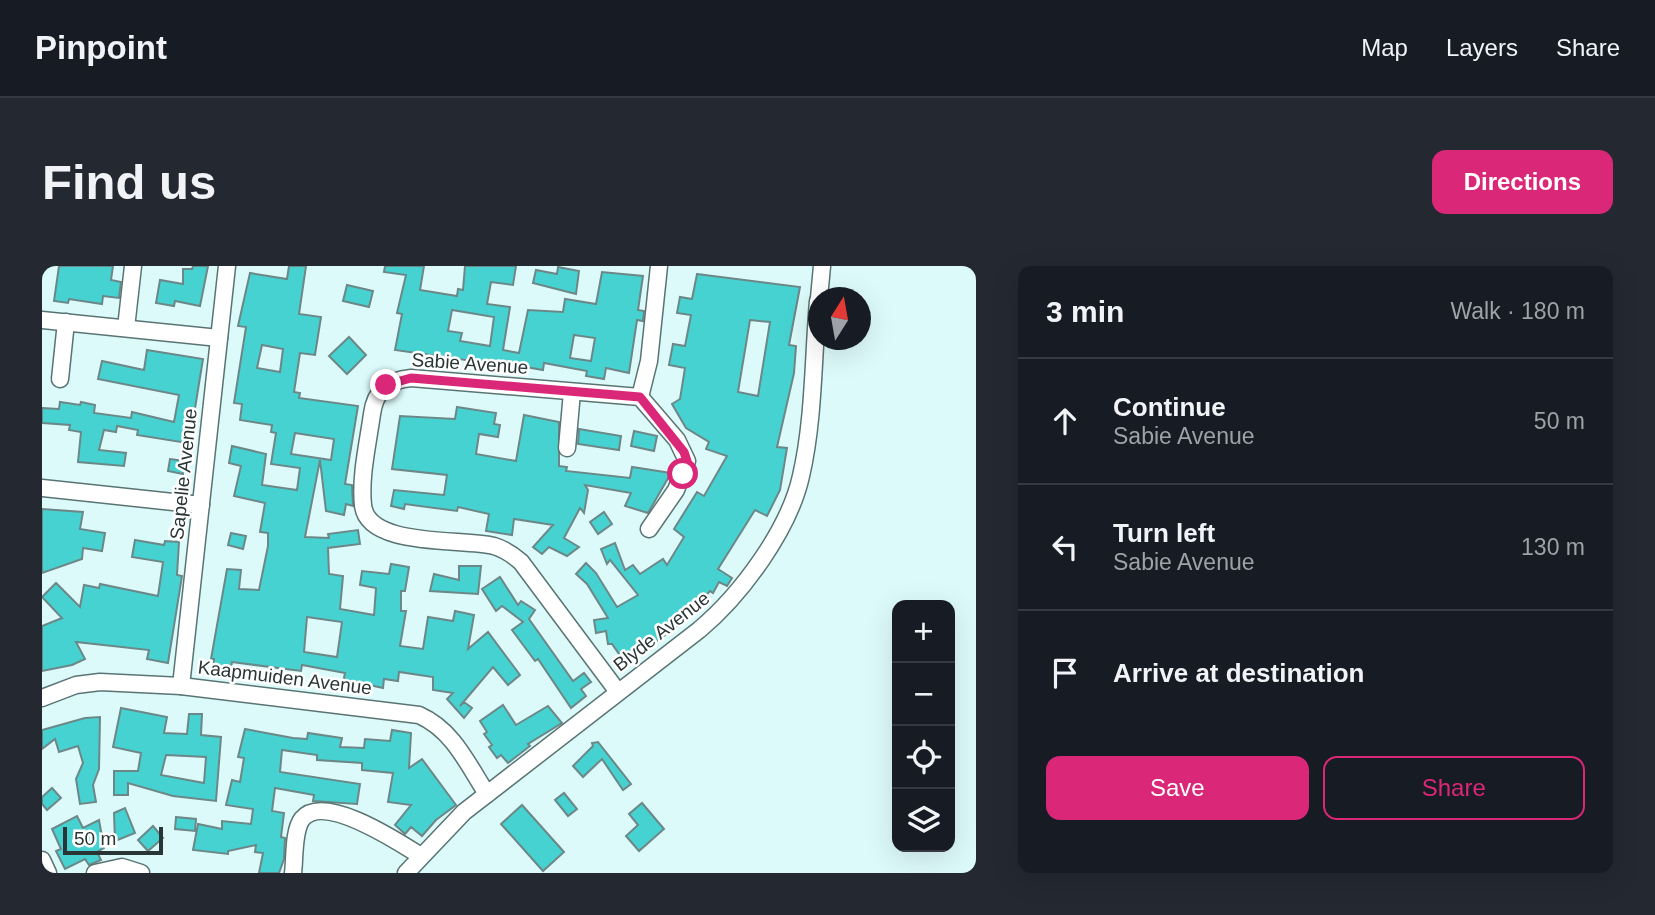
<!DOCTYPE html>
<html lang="en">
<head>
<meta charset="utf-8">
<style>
  :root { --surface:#171b24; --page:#242831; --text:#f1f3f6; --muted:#9ea1a6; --line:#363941; --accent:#db2777 }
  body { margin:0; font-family:Arial,sans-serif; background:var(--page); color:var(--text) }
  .controls { position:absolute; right:21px; bottom:21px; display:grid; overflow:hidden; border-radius:14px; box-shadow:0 7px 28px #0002 }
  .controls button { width:63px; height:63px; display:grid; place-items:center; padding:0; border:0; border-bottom:2px solid var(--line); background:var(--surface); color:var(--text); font:35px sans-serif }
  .compass { position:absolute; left:766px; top:21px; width:63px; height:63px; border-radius:50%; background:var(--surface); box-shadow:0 7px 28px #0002; rotate:11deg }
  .scale { position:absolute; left:21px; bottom:18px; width:100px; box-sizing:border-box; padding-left:7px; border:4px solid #2a3636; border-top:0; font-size:19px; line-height:24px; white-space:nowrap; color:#2a3636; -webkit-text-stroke:5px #fff; paint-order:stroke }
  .stop { position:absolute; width:21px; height:21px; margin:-16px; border:5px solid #db2777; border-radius:50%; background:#fff }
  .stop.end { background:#db2777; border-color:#fff; box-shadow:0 2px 7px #0008 }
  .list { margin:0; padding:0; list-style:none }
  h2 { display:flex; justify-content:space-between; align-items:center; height:91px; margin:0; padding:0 28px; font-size:30px }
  h2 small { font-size:23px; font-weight:400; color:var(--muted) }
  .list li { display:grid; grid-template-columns:46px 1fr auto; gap:21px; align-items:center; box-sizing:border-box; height:126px; padding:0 28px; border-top:2px solid var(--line) }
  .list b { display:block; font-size:26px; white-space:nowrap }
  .list p { margin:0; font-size:23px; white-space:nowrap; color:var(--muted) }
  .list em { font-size:23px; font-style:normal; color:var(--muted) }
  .actions { display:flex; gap:14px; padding:21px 28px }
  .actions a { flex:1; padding:16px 0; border:2px solid var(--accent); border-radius:14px; text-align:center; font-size:24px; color:var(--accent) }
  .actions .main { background:var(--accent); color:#fff }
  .icon { flex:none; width:38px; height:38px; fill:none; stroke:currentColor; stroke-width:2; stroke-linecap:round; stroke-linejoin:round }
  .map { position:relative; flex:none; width:934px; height:607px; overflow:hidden; border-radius:14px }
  header { display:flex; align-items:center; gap:42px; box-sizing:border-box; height:98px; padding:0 35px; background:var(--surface); border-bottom:2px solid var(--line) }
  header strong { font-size:33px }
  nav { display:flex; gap:38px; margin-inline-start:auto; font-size:24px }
  .intro { display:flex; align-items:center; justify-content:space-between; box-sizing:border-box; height:168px; padding:0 42px }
  h1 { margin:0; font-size:49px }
  .button { padding:18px 32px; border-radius:14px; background:var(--accent); color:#fff; font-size:24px; font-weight:700 }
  main { display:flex; gap:42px; padding:0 42px }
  aside { flex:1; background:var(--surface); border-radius:14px; box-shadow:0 7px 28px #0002 }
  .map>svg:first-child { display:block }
</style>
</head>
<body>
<header>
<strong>Pinpoint</strong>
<nav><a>Map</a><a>Layers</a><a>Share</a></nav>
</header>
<div class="intro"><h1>Find us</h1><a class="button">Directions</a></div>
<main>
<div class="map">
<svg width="934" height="607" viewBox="0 0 934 607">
  <rect width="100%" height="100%" fill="#ddfafa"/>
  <g fill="#47d2d2" stroke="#6c8787" stroke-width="2" fill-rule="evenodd">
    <path d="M17,0H71L69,14L79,16L77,32L61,30L60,38L27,33L26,37L12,35Z"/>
    <path d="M151,0H166L158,40L133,35L132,40L114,37L118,14L141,18V3H150Z"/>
    <path d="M247,0H264L257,48L279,51L273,89L258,87L252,126L258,127L257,132L316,140L303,218L310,219L311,240L304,238L302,249L284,245L278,194L263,271L287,272L286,268L316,264L318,278L286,282L287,308L301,310L298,343L332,349L334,322L318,319L320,305L347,308L349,298L367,301L363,325H359V345H364L358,380L381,383L386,351L411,355L413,345L432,349L426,383L446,366L478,409L466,419L451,401L418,440L422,436L430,442L422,452L405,433L411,427L391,424V411L357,406L356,415L342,413L341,422L314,416L312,424L300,422L303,407L260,399L259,405L190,396L188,408L170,405L172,393H169L185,303L199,304L197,323L217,324L226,280V267L218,266L223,237L192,230L199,200L187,197L190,180L224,188L220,219L255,224L258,202L229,198L234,167L229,166L230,159L198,154L200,138L192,137L204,61L196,60L208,7L245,13ZM220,79L241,83L238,106L215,102ZM253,167L292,173L289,194L249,188ZM265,351L300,356L295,391L262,386Z"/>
    <path d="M343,0H382L378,24L415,30L416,23L421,24L423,0H474L471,19L449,16L445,38L468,41L461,84L477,87L486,44L521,46L523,33L554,38L560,6L601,10L596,44L602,45L601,55L595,54L587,107L564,102L562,113L544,110L545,105L502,97L501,104L472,99L471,103L445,102V97L353,84L360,48L355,47L364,9L342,6ZM410,44L452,51L448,80L418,75L420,67L406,65ZM532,69L553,72L549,95L528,92Z"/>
    <path d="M516,1L537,5L534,28L491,17L494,4L515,8Z"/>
    <path d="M655,8L758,21L747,79L754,80L752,107L735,181L745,182L738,224L725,250L713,244L676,303L690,312L685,320L677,316L671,327L668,325L639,357L584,398L570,378H566L564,365L554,367L552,354L566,352L545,318L534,308L544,297L554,307L575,341L596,329L568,294L565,298L559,283L573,277L583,304L591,299L598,308L621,293L625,299L642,271L632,263L655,226L662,230L685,190L664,183L667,176L644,162L630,138L638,133L643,102L627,99L631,78L643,80L649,49L635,47L638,31L650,33ZM708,54L728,56L716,130L696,126Z"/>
    <path d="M305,19L331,25L327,41L301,35Z"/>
    <path d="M307,71L324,89L305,108L287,90Z"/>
    <path d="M105,84L161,93L148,173L145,177L95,169L96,164L75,160L74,166L62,164L57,184L84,187L82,200L36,196L39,166L27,164L28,159L0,157V142L17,143L18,136L38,139L39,136L53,139L52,147L89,152L90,146L132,156L137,129L56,113L60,95L102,104Z"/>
    <path d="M415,141L454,147L452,158L458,159L456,171L437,168L434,188L474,195L482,149L517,156V200L525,201L524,205L588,212L590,201L629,207L606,247L583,240L589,227L543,219L546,224L542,247L538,242L522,272L537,281L525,290L507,281L500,288L491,281L511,259L472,253L470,269L444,265L447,248L416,241L415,245L363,238L362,243L349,240L352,224L402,229L405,209L350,203L358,150L413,153Z"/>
    <path d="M537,163L579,170L577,184L536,178Z"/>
    <path d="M592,165L615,170L612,185L589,180Z"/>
    <path d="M128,193L143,195L141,208L126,205Z"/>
    <path d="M0,243L41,246L38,263L63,267L60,285L41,282L40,293L0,307Z"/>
    <path d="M562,246L570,258L556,268L548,256Z"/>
    <path d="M189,267L204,270L201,283L186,279Z"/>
    <path d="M93,274L122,279L123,275L137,276L135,309L140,310L126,397L105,393L107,384L34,376L43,393L30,399L0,405V360L20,352L0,331L14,317L38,341L42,319L57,322L58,318L116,330L121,296L90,291Z"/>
    <path d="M417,300H439L436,328L388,325L392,308L417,314Z"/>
    <path d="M458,311L476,339L479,335L493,344L487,353L531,415L542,407L549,416L539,423L544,430L529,442L496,393L493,395L470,364L481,356L460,340L454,345L440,323Z"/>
    <path d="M461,439L474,459L506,440L520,457L486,478L488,480L466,497L459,489L455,492L447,481L450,479L442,468L445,466L438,455Z"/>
    <path d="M79,442L125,451L122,467L145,468L147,448H160L159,469L179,471L174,535L131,530L86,517V529H72V505H96L99,487L71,481ZM124,489L164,491L162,517L119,509Z"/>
    <path d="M58,451L57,503L51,519L54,536L38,538L34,513L41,497L36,480L17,486L13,473L0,483V464L43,452Z"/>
    <path d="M203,463L251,472L265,473L266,467L300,472L298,481L322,482L323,473L348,475L350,464L369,467L367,502L380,493L414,539L394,554L380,570L369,561L363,568L353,559L369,539L346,536L351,507L320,504V497L275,494V489L240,484L238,506L318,518L315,538L271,535L272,529L233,522L230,545L242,547L239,571L243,572L242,593L237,607H217L221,587L213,586L214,579L186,585V588L151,584L156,558L180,563V555L209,558L211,543L184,539L190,514L198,516L202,492L196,491Z"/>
    <path d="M556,476L589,518L581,524L560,493L541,511L531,500L551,480L550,477Z"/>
    <path d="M10,522L19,532L5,544L0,538V531Z"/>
    <path d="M522,527L535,543L526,550L513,534Z"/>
    <path d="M600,537L622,563L597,585L584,570L596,559L587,548Z"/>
    <path d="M480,539L522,586L501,605L459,558Z"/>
    <path d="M83,542L93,567L73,575L72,547Z"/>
    <path d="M35,550L41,562L57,554L62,582L55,586L59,594L47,599L43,593L23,603L14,585L19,583L10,563Z"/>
    <path d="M134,551L154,553L153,565L133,563Z"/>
    <path d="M111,560L121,572L106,585L96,574Z"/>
  </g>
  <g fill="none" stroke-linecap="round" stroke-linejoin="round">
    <g stroke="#597473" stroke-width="19">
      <g id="minor">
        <path d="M777,32L780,0"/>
        <path d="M0,54L177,72"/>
        <path d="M84,62L91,0"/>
        <path d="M18,113L24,56"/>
        <path d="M598,131L607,95L617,0"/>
        <path d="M525,182L530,126"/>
        <path d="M0,222L159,239"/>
        <path d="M139,420L185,0"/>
        <path d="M576,426L479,296C471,289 462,283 452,280C421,272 325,282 321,239C318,210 326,177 330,148C333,125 346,114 369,112L598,131L635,174L645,195L634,224L607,263"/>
        <path d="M0,432L34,419L58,416L139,420L377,449C411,464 425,497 445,528"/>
        <path d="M0,594L6,607"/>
        <path d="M53,607L80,601L99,607"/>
        <path d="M251,607C253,593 251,565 260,553C282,526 358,577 379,590"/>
        <path d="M364,607L422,546L657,364C699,329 747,264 759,210C772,154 771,92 776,35"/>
      </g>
    </g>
    <use href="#minor" stroke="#fff" stroke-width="16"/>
  </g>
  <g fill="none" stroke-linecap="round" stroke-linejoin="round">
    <path stroke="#db2777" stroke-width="9" d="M344,119L369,112L598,131L642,186L645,195L641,208"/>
  </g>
  <g text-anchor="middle" stroke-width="5" stroke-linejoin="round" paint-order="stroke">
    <g font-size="19" fill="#2a3636" stroke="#fff">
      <text transform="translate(428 97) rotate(4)" y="7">Sabie Avenue</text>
      <text transform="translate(141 208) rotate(-84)" y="7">Sapelie Avenue</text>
      <text transform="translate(619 365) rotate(-38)" y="7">Blyde Avenue</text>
      <text transform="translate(243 411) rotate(7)" y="7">Kaapmuiden Avenue</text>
    </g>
  </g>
</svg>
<div class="controls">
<button>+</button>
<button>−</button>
<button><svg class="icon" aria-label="locate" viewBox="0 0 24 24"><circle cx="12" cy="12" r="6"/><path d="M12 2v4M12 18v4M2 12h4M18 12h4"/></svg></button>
<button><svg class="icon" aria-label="layers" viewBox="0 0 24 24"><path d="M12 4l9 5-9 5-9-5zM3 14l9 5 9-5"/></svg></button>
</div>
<svg class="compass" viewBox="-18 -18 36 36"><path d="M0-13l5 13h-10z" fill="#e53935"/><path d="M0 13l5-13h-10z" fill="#9ea1a6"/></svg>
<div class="scale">50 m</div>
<div class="stop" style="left:641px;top:208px"></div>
<div class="stop end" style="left:344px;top:119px"></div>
</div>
<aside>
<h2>3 min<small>Walk · 180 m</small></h2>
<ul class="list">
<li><svg class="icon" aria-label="ahead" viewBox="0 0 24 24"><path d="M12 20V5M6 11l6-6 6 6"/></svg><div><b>Continue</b><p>Sabie Avenue</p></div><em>50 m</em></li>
<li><svg class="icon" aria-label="left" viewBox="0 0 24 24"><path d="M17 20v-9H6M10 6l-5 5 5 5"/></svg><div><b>Turn left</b><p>Sabie Avenue</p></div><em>130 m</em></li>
<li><svg class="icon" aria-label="arrive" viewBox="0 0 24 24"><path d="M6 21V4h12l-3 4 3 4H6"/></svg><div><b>Arrive at destination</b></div></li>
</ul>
<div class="actions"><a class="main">Save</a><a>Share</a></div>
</aside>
</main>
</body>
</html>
